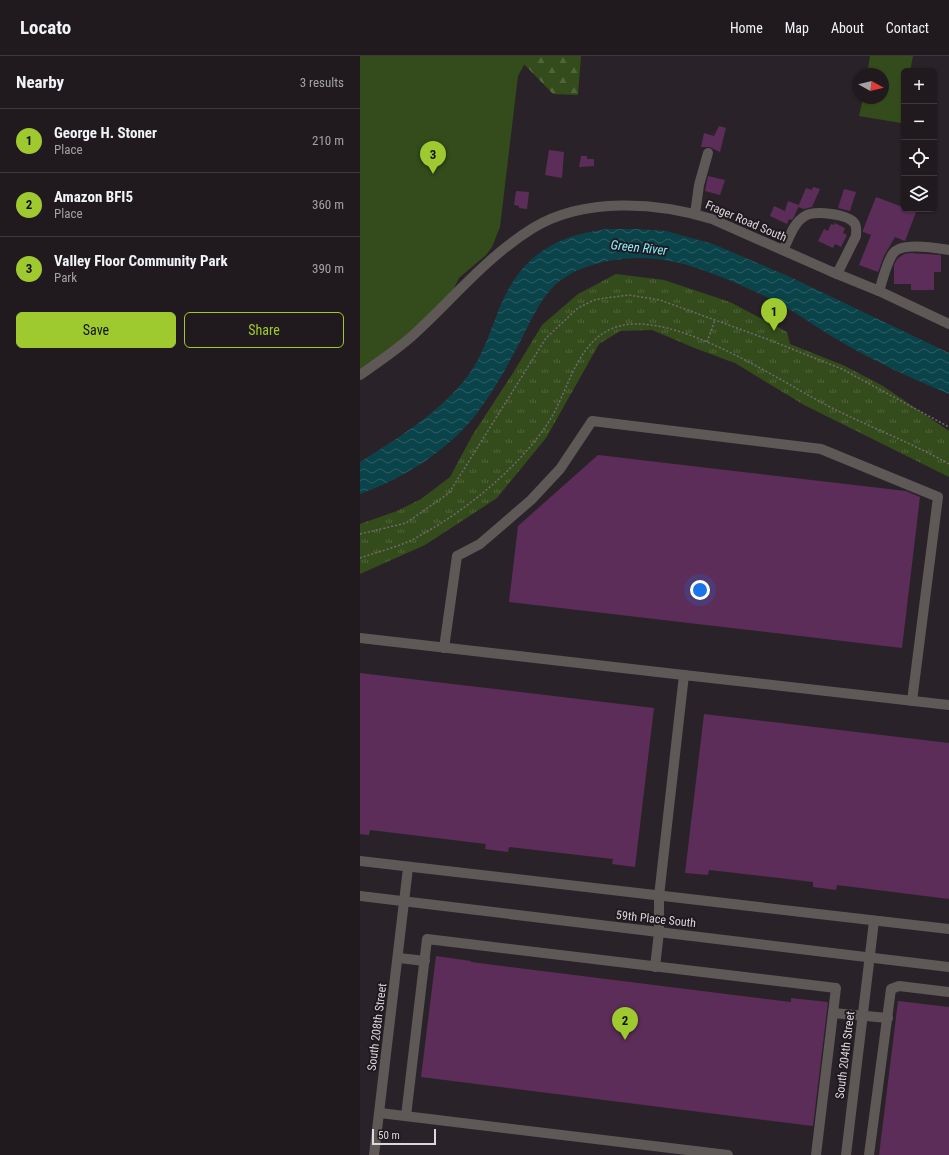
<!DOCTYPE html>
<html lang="en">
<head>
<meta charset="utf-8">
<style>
  :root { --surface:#201a1f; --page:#2d272c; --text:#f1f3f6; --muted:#a2a1a4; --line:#3d383d; --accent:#9eca2f }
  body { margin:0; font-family:"Roboto Condensed",sans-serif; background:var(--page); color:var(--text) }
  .controls { position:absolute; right:12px; top:12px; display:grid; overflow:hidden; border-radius:6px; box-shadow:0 1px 3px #0004 }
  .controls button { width:36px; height:36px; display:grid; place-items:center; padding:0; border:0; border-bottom:1px solid var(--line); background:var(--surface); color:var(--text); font:20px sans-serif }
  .compass { position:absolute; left:493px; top:12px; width:36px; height:36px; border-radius:50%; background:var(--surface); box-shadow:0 1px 3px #0004; rotate:98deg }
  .scale { position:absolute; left:12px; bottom:10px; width:64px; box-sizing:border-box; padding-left:4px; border:2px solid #ddd8dc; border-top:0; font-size:11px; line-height:14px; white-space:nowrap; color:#ddd8dc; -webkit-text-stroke:3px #20191f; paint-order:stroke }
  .you { position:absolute; left:340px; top:534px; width:14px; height:14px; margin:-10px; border:3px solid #fff; border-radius:50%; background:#1a73e8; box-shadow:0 0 0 6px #1a73e833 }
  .badge { display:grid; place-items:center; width:26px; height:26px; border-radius:50%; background:var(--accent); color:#111; font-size:13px; font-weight:700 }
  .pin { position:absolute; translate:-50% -33px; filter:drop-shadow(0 1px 2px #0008) }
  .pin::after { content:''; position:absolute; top:21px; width:14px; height:12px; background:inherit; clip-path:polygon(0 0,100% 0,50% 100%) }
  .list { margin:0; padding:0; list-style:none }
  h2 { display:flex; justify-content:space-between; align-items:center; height:52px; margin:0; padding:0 16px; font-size:17px }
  h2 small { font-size:13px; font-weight:400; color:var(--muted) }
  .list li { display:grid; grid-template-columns:26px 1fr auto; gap:12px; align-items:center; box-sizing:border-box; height:64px; padding:0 16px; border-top:1px solid var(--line) }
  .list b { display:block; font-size:15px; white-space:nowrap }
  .list p { margin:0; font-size:13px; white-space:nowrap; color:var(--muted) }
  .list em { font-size:13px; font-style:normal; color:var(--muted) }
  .actions { display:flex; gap:8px; padding:12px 16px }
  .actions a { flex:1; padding:9px 0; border:1px solid var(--accent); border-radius:6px; text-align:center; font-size:14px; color:var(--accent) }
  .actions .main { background:var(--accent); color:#111 }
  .icon { flex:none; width:22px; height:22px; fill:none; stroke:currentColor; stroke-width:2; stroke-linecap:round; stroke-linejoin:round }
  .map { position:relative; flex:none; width:589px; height:1099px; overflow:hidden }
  header { display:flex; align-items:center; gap:24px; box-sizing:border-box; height:56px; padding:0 20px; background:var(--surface); border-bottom:1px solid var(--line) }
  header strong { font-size:19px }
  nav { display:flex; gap:22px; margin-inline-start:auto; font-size:14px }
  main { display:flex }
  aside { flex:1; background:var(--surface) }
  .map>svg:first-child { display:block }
</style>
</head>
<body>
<header>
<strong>Locato</strong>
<nav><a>Home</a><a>Map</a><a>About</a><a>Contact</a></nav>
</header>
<main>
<aside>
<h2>Nearby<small>3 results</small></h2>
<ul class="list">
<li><span class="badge">1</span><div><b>George H. Stoner</b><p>Place</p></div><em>210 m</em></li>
<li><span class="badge">2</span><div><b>Amazon BFI5</b><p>Place</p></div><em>360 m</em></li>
<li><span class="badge">3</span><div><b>Valley Floor Community Park</b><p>Park</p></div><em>390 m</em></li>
</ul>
<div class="actions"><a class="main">Save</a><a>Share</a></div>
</aside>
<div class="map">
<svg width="589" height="1099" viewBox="0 0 589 1099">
  <defs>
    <pattern id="grass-tufts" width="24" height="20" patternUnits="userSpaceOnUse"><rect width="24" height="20" fill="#344c1c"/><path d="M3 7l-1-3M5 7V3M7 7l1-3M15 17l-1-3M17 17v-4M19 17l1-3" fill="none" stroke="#51653c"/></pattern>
    <pattern id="forest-firs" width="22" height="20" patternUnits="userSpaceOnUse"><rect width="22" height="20" fill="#344c1c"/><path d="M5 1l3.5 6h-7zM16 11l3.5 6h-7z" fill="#51653c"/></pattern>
    <pattern id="water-waves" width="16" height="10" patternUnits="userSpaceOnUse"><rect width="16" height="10" fill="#0a444a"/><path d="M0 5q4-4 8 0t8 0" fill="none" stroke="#2d5e64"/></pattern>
  </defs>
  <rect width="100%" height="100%" fill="#2a2229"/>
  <path fill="url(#grass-tufts)" d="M256,218L304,224L370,246L427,276L430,288L485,310L523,330L589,375V421L444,349L375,307L337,293L292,274L260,275L239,288L186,382L137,442L65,489L0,518V468L37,455L61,443L90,421L112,380L153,317L182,269L218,238Z"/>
  <path fill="url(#forest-firs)" d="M156,0H221L218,39L193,38Z"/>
  <g fill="#344c1c">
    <path d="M0,0H169L158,20L140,171L132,191L126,199L99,222L91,238L51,277L0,317Z"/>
    <path d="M510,0H553L550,15H544V51L541,67L499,60L503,42H523V18H507Z"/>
  </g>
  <path fill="url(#water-waves)" d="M247,173H277L306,175L353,188L430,221L589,297V338C551,322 513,305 478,284C459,273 441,260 422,249C394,234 355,217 324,208C298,201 275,200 248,205C193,217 185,237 161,284C149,307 136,331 120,353C92,392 45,422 0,438V406C38,382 79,357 107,321C122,301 130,276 139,253C160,201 193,180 247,173Z"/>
  <g fill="#5c2d59">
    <path d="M359,70L366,72L360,96L349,91H341L344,77L354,80Z"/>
    <path d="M189,94L204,96L202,122L185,119Z"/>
    <path d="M221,100H227V103H234V110L219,111Z"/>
    <path d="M348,120L365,124L360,139L345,135Z"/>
    <path d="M453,131L460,133L452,151L444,153L438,151L446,132L452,134Z"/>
    <path d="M484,133L496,136L490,155L478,152Z"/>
    <path d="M156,135L169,136L167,153L159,152V150L154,149Z"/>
    <path d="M516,141L556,156L545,185L535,181L524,200L518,216L499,209L511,179L503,176V174Z"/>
    <path d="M428,145L439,149L434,161L432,164L429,163L427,168L410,160L414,150L425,155Z"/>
    <path d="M475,167L485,172L483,177L487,179L481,191L475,188L473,192L458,185L464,173L468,175L471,168L474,169Z"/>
    <path d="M550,197L581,199V216H574V234H551V228H534V209L537,203L544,198Z"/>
    <path d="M238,399L546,435L560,441L542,592L149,546L158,470Z"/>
    <path d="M0,617L294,652L275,811L252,808L253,803L149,791L148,796L125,793L126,788L10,774L9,779L0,778Z"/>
    <path d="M344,658L589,687V843L477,829L476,834L453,831V826L349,814L348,819L325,817Z"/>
    <path d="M76,900L111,905V906L431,946V942L468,946L453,1070L61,1021Z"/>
    <path d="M538,945L589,951V1099H519Z"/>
  </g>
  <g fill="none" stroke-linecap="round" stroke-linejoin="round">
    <g stroke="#716a70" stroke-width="1.5" stroke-dasharray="2 2" stroke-linecap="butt">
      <path d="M347,286L355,264"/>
      <path d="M0,478L46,467L89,437L186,282L218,252L234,244L245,242L269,239L300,244L407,283L482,313L589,371"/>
      <path d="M0,502C20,495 43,490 61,479C108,453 158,412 188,367C208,337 215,289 251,273C308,247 423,328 474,353C512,372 552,387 589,408"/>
    </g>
    <g stroke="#5e5957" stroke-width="10">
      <path d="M335,158L339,129L348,97"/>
      <path d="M423,194C429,183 433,167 445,160C455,154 489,158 495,168C497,172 496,176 496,180L477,218"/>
      <path d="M519,235C523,223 526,209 532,199C539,185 576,192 589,194"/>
      <path d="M0,319C17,307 35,295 51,281C91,245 126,201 173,172C224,141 297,146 352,163L470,215L519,235L589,268"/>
      <path d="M0,582L324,619L299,840V876L295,911"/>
      <path d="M84,592L97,500L120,488L171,444L200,413L232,365L461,393L578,441L552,645"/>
      <path d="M324,619L589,649"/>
      <path d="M0,805L589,873"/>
      <path d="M0,840L589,911"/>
      <path d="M39,902L65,905"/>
      <path d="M473,957L528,962"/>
      <path d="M20,1057L368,1099"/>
      <path d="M46,1060L67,883L476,932L456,1099"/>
      <path d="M14,1099L48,812"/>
      <path d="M486,1099L514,865"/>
      <path d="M509,1099L531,933L539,930L589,936"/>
    </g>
  </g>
  <g text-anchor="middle" stroke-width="4" stroke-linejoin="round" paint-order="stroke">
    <g font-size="12" fill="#ddd8dc" stroke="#20191f">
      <text transform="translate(386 165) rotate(23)" y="4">Frager Road South</text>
      <text transform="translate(296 863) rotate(6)" y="4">59th Place South</text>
      <text transform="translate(17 971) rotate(-83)" y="4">South 208th Street</text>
      <text transform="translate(485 999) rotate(-83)" y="4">South 204th Street</text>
    </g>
    <g font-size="13" font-style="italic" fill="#87effd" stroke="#20191f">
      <text transform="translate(279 191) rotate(6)" y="5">Green River</text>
    </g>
  </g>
</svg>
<div class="controls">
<button>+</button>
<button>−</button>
<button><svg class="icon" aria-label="locate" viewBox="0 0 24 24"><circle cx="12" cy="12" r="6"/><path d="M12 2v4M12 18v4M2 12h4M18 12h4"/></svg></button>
<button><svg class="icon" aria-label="layers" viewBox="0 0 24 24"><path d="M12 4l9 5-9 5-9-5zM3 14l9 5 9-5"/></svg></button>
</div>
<svg class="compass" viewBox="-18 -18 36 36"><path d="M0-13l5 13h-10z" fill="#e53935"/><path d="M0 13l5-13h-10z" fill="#a2a1a4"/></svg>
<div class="scale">50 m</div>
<div class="you"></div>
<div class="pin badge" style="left:414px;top:275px">1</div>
<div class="pin badge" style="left:265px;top:984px">2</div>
<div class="pin badge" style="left:73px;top:118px">3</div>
</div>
</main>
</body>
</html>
